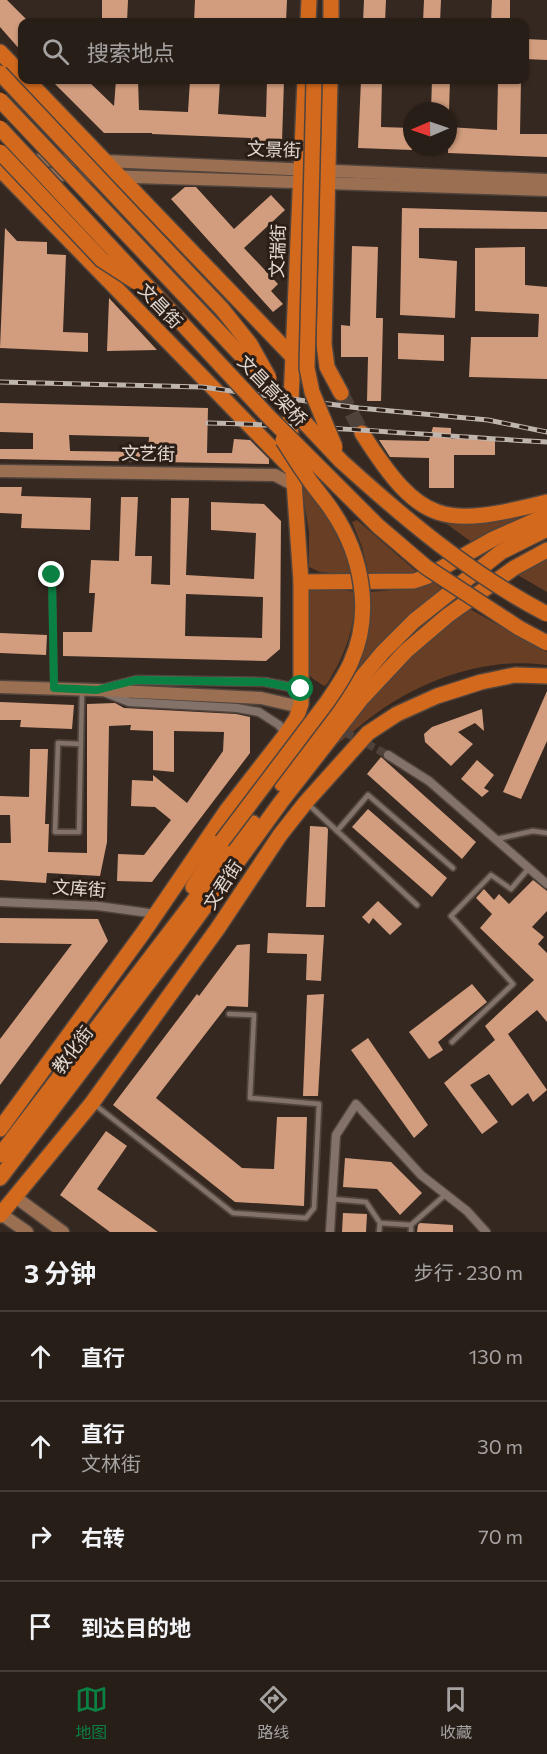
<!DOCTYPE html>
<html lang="zh">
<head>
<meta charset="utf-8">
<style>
  :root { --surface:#281e18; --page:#342b25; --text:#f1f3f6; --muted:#a5a2a2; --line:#443c37; --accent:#0b8043 }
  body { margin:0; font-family:Commissioner,"Noto Sans SC",sans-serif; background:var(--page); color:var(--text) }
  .compass { position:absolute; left:403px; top:102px; width:54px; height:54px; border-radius:50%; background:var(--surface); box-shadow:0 2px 4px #0004; rotate:268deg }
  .stop { position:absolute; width:18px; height:18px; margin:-14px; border:4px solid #0b8043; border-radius:50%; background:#fff }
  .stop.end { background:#0b8043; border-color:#fff; box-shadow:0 2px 6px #0008 }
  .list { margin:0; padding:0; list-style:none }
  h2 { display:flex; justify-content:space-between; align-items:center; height:78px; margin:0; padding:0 24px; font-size:26px }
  h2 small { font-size:20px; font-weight:400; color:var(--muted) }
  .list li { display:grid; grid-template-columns:39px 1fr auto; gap:18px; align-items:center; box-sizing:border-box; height:90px; padding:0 24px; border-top:2px solid var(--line) }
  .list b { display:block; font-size:22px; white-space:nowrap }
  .list p { margin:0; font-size:20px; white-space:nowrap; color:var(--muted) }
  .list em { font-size:20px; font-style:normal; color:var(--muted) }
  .icon { flex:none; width:33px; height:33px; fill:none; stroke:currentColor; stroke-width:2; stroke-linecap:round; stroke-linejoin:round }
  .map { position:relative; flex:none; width:547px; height:1232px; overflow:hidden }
  .search { position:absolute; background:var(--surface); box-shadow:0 2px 4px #0004; left:18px; right:18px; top:18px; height:66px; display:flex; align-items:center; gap:15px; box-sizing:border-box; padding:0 21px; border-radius:12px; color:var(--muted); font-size:22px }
  .sheet { height:438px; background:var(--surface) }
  nav { display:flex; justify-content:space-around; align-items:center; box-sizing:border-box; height:84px; border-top:2px solid var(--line); background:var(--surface); font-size:16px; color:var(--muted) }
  nav a { display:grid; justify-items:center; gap:3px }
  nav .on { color:var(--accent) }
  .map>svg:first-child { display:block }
</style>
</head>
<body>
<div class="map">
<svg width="547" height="1232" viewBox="0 0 547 1232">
  <rect width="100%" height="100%" fill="#352820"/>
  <g fill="#683e25">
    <path d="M306,476L346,548L352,575L320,572L309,567V532L300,478Z"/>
    <path d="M530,512L473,543L437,517L465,523L489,522Z"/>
    <path d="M357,520L417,572L402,576H369L362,547L352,522Z"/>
    <path d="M547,555V592L516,574Z"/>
    <path d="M433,581L442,589L419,609L330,707L358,666L366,640L370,592L403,589Z"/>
    <path d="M324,586L355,592C356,626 345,655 327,684L324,686L312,678L306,670L307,589Z"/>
    <path d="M468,608L547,652V665C479,656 411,684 360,726C352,733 342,739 335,747C320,763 308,781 295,797L363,707L395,669Z"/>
  </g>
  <g fill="#d29d7e" fill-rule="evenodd">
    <path d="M0,0H7L29,22H22V52L0,27Z"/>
    <path d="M102,0H128L127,22H102Z"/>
    <path d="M195,0H287L286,22L222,20V22H194Z"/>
    <path d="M364,0H386L385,22H363Z"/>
    <path d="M424,0H441L440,22H423Z"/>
    <path d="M492,0H510V22H491Z"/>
    <path d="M525,39L547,40V60L525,59Z"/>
    <path d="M51,80H87L114,106L116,80H138L139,110L188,112L190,80H220L218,114L266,117L267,80H284L282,142L251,141V138L152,134V133H104Z"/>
    <path d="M361,80H382L381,127L412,128V150L358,148Z"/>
    <path d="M432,80H450L449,111H431Z"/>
    <path d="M498,80H521L520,134H547V157L448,153V127L497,130Z"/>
    <path d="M185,187H196L234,229L271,195L285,210L244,248L278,284L271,291L283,304L273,312L171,199Z"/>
    <path d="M402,208L547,212V229L419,228V258L457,261L455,318L400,315Z"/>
    <path d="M5,228L17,241L47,242V254L66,255L63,332L88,333V352L0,348Z"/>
    <path d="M352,246L378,247L376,318H383L381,401H367L368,357H341V325L350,326Z"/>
    <path d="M525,247V285L547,287V379L469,377L471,337H538L539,314L475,311V248Z"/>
    <path d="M109,298L157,350L107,351Z"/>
    <path d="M398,333L444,335V361L398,359Z"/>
    <path d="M0,403L208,408L207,453H232L234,439L250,440L269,459V464L0,459V449H33V433L0,432ZM69,435L149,437L148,452L70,451Z"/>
    <path d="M433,427L451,428V439H495V455H454V488H429V458L390,457L379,440L429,441Z"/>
    <path d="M0,487H22L21,496L91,498L90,530L21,528L22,514L0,513Z"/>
    <path d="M121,497H138L135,556H152L151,584L170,585L171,498H189L186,575L254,579L256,533L211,530V502L264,504L281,521L280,649L266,661L63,656V632H92L95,593H89L91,560L119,561ZM186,594L263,597L262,638L185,636Z"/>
    <path d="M0,633L47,635L46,655L0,653Z"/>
    <path d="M547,691V741L521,799L503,792Z"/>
    <path d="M0,702L74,705L72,729L20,727L21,720H0Z"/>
    <path d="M115,703L124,708L236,714L250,717V753L152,882L117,881L118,854L144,855L171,820L155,807L131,806L132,780L153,781V775L187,803L223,751L224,732L174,731V772L153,770V731L130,730L131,725L109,726L107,842L100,876L47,873L46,883L0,880V843H11L10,815H0V796L29,797L30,749H48L45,824H49L48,852L87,853V704Z"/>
    <path d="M482,709L484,731L475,723L458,732L473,744L451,766L425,742L424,734L432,727Z"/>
    <path d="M381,757L476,842L462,859L367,774Z"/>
    <path d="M477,760L494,775L484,788L489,791L482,797L461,779Z"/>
    <path d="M368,809L447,878L432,897L352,827Z"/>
    <path d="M310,826L326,827L328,829L325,907H306Z"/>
    <path d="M533,880L547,891V911L532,927L544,937L538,944L547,953V1022L537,1010L508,1034L547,1090L533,1102L528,1093L512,1106L489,1074L470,1085L498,1122L482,1134L444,1083L495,1040L485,1026L534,980L480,928L492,914L476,898L484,889L494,900L499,894L509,904Z"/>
    <path d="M378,901L402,924L390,935L373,918L369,924L362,917Z"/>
    <path d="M0,918L98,919L108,941L0,1085V1039L72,944L0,943Z"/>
    <path d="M268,933L324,935L321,981L306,980L307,954L267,953Z"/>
    <path d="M250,944L248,1007L227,1006L156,1098L242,1168L274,1169L277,1117H307L304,1206L235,1202L113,1105L197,994L199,996L237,945Z"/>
    <path d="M472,984L487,1002L438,1042L443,1050L429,1059L409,1032Z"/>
    <path d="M324,994L318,1096H303L307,995Z"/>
    <path d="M368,1038L428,1125L414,1138L351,1050Z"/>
    <path d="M106,1131L127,1146L97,1189L158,1232H110L60,1195Z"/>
    <path d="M345,1158L391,1162L422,1193L400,1215L377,1189L343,1187Z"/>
    <path d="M343,1213L367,1214L366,1232H342Z"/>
    <path d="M420,1223L453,1225V1232H417L418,1225Z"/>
  </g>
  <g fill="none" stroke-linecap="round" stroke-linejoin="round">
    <path stroke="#4f423b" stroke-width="8" stroke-dasharray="8 4" stroke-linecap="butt" d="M335,727L388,755"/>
    <path stroke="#4f423b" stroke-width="15" stroke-dasharray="15 8" stroke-linecap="butt" d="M341,393L362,433"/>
    <g stroke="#50443d" stroke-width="8">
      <g id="lane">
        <path d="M52,575L54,688"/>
        <path d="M80,744L58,743L55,832H79L82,692"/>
        <path d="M308,804L417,905"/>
        <path d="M337,831L368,795L453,868"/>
        <path d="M497,839L533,831L547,833"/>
        <path d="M452,1042L513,984L451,916L491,875L511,889L529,868"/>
        <path d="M94,1104L233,1213L306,1218L314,1208L319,1104L250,1098L254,1015L229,1014"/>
        <path d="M332,1199L366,1202L380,1223L379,1232"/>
        <path d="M380,1223L411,1225V1232"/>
        <path d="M411,1225L445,1195"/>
      </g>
    </g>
    <g stroke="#50443d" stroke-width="11">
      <g id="street">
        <path d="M105,688L136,680L265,682L301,689"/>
        <path d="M106,693L129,702L237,708L259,712L279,725L286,734"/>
        <path d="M388,755L429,781L547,884"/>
        <path d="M0,902L98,906L156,914"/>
        <path d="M330,1232L336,1135L356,1104L421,1175L467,1211L486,1232"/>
      </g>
    </g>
    <g stroke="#50443d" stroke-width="15">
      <g id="secondary">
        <path d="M24,160L105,161L547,180"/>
        <path d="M37,174L547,190"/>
        <path d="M0,471L275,475L294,485"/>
        <path d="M0,687L97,690L261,698L296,706"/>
        <path d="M14,1196L63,1232"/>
        <path d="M1,1214L27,1232"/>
      </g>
    </g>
    <g stroke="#50443d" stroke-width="18">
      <g id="highway">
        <path d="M308,22L309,0"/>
        <path d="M331,22V0"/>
        <path d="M0,52L22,75"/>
        <path d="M27,80L294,358"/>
        <path d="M330,80L324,344L327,367L341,393"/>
        <path d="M0,169L293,470"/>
        <path d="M362,433C421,526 443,528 547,502"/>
        <path d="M301,582L414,581L426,577L493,539L547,515"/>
        <path d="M282,784L351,690L383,652L414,621L501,552L547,529"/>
        <path d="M193,887L222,841"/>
        <path d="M0,1129L143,933L227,810L286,734L296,719L301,704V582L290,424L305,80"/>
        <path d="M0,1155L253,823"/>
        <path d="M0,1178L177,945L281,802L362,698L406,651L447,616L514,568L547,550"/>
        <path d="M0,1215L92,1103L218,928L280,835L306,802L368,733L397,714L437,696L481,682L515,675L547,676"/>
      </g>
    </g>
    <use href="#lane" stroke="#837269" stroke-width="4.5"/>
    <use href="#street" stroke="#837269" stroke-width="8"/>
    <use href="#secondary" stroke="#9b6f52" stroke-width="12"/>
    <use href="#highway" stroke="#d2691d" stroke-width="15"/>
    <g stroke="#bfb5af" stroke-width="5">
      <g id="rail">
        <path d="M0,382L202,387L359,408L488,420L547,432"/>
        <path d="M208,423C321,425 434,436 547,442"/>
      </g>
    </g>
    <use href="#rail" stroke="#2b1e16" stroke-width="3" stroke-dasharray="9" stroke-linecap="butt"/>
    <g stroke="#50443d" stroke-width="18" stroke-linecap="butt">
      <g id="highway-bridge">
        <path d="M0,73L222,309L250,344L269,378"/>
        <path d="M314,80L307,368L312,392L335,447"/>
        <path d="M0,100L341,461C405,519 470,574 547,614"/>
        <path d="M0,128L269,417L378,526L426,567L519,628L547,643"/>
        <path d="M0,152L102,260L136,282"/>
        <path d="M222,841L327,702C336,689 345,676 351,662C373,613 362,555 333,512C325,499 314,488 306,475C298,464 291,452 283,440"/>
      </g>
    </g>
    <use href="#highway-bridge" stroke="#d2691d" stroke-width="15"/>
  </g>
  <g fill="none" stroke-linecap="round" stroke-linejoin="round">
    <path stroke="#0b8043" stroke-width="8" d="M52,575L54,688L97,690L136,680L264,682L301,689"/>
  </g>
  <g text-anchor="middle" stroke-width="6" stroke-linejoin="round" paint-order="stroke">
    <g font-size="18" fill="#e1d8d2" stroke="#2b1e16">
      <text transform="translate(274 150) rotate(2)" y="6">文景街</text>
      <text transform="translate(278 251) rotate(-88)" y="6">文瑞街</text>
      <text transform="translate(160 306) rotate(46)" y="6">文昌街</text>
      <text transform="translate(272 391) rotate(46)" y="6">文昌高架桥</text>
      <text transform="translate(148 454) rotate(1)" y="6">文艺街</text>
      <text transform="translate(223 885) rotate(-57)" y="6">文君街</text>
      <text transform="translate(79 889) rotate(4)" y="6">文库街</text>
      <text transform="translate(73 1050) rotate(-53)" y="6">教化街</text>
    </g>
  </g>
</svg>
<svg class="compass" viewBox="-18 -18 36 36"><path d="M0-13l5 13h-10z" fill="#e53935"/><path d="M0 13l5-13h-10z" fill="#a5a2a2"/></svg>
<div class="stop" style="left:301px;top:689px"></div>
<div class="stop end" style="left:52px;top:575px"></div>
<div class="search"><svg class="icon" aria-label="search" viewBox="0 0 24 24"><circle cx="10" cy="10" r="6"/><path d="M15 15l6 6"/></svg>搜索地点</div>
</div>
<section class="sheet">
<h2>3 分钟<small>步行 · 230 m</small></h2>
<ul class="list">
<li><svg class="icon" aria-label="ahead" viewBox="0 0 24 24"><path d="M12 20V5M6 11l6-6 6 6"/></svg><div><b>直行</b></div><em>130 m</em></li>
<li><svg class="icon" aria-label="ahead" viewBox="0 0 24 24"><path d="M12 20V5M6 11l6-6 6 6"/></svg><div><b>直行</b><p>文林街</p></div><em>30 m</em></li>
<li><svg class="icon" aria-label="right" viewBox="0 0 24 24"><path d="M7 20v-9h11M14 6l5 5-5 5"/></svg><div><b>右转</b></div><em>70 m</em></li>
<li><svg class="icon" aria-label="arrive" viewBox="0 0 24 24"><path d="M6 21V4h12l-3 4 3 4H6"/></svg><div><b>到达目的地</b></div></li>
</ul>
</section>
<nav>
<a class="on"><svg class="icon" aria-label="map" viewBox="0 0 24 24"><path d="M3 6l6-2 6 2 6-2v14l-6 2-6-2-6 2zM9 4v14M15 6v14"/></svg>地图</a>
<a><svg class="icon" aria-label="directions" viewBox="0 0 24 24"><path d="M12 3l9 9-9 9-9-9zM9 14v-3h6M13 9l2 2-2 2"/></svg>路线</a>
<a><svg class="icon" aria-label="saved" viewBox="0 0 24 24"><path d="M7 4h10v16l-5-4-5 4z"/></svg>收藏</a>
</nav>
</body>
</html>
